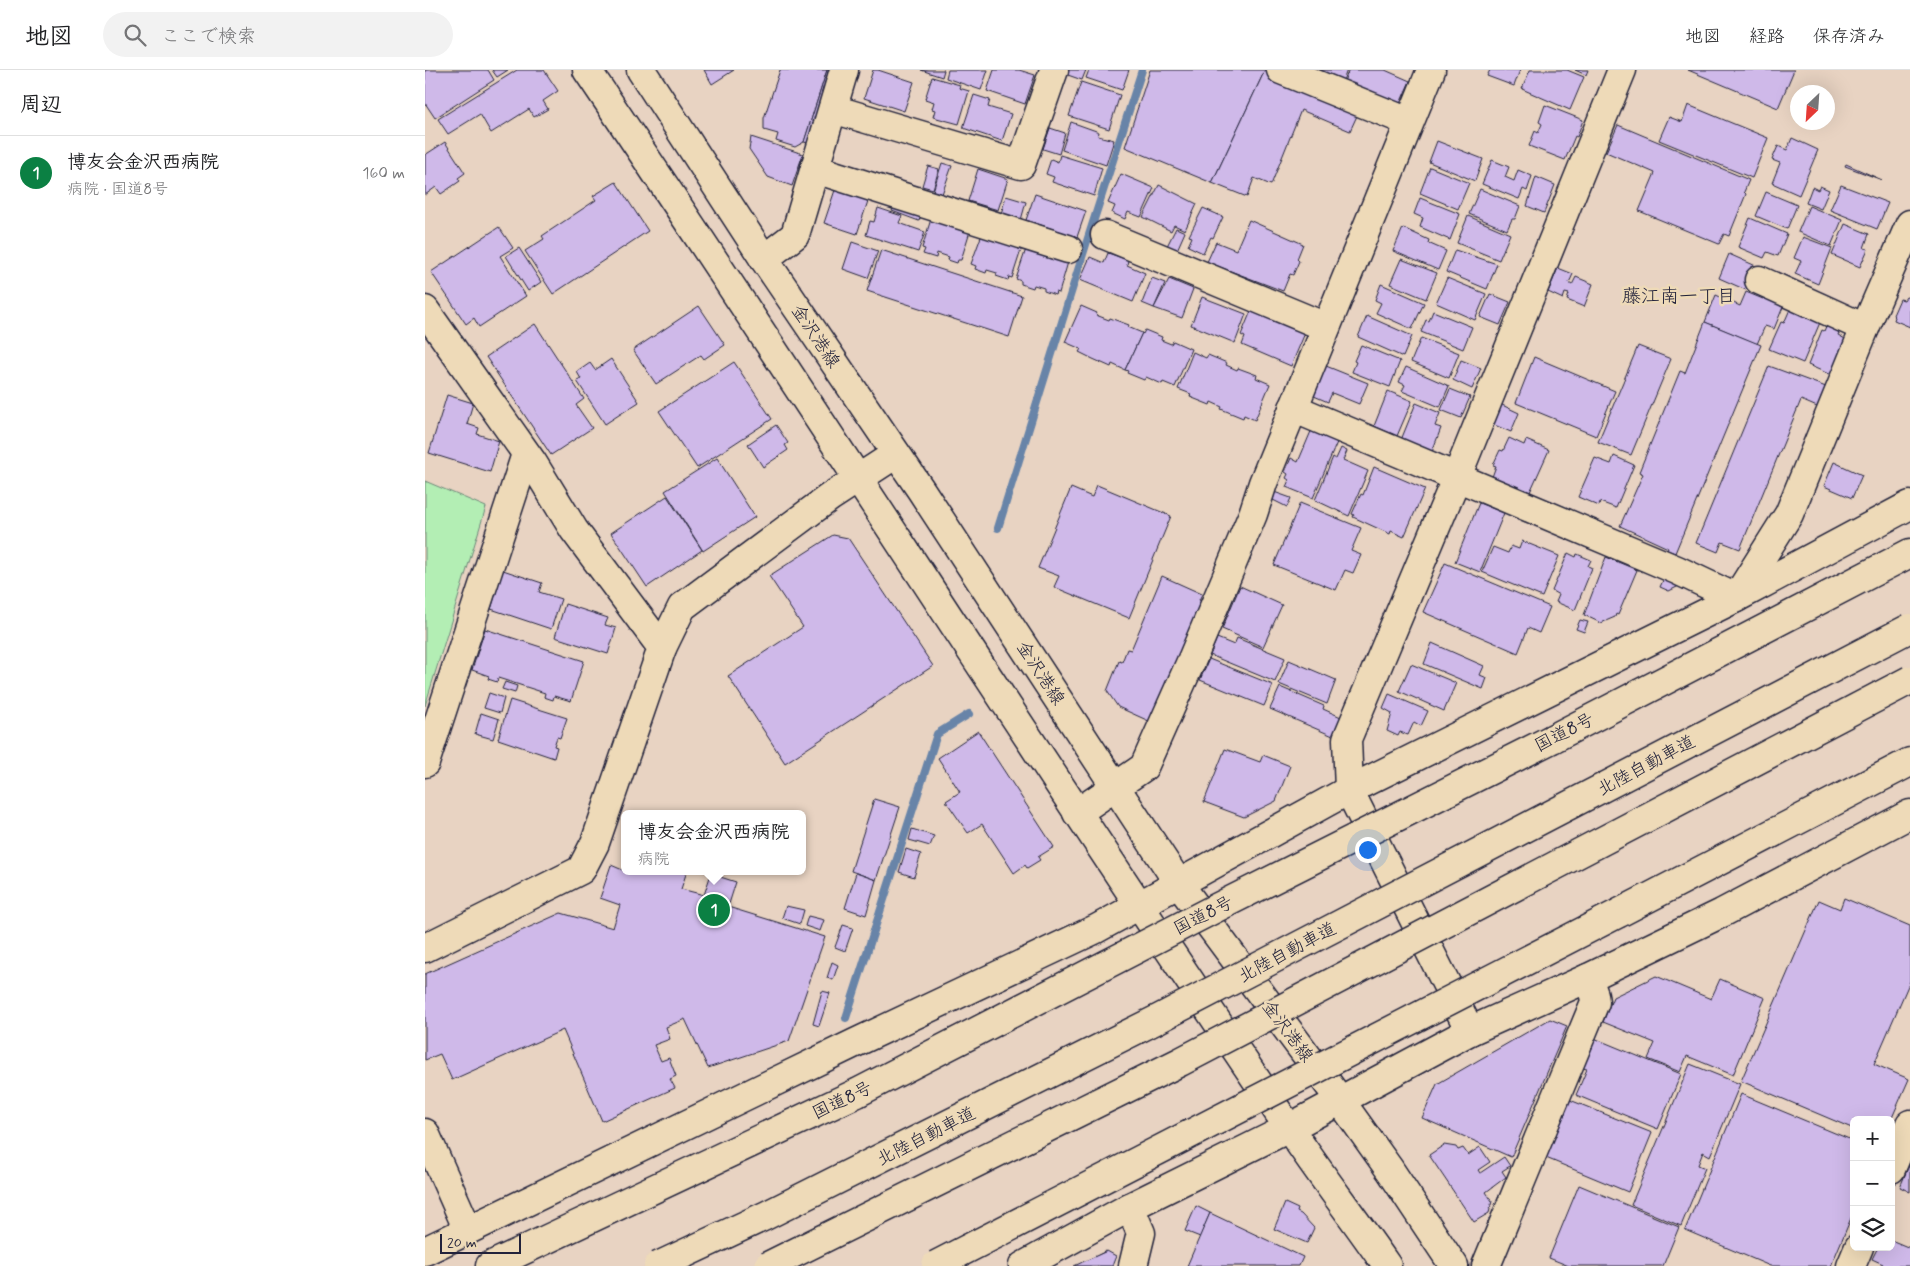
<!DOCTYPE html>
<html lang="ja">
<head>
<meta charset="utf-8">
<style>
  :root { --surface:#fff; --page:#f2f2f2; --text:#202124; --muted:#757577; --line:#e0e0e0; --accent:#0b8043 }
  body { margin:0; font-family:Mynerve,"Klee One",sans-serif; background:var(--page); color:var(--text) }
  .controls { position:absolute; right:15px; bottom:15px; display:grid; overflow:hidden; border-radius:8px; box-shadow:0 5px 20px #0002 }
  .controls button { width:45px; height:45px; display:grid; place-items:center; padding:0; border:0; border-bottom:1px solid var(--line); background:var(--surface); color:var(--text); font:25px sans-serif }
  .compass { position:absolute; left:1365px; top:15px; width:45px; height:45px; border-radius:50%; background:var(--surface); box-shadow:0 5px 20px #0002; rotate:205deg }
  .scale { position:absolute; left:15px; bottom:12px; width:81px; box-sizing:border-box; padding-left:5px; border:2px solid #22223b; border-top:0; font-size:14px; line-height:18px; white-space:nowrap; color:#22223b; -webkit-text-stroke:4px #eedab8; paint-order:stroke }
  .you { position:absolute; left:942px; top:779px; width:18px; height:18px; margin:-12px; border:4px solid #fff; border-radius:50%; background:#1a73e8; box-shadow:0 0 0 8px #1a73e833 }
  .badge { display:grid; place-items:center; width:32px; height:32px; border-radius:50%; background:var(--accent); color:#fff; font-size:16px; font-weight:700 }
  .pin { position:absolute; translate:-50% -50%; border:2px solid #fff; box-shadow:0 1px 5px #0006 }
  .popup { position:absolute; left:196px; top:740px; width:185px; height:65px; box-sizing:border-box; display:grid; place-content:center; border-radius:8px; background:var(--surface); filter:drop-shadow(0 1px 4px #0005); font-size:16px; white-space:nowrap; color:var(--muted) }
  .popup b { font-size:19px; color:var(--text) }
  .popup::after { content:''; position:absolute; left:50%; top:100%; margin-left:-10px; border:10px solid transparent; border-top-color:var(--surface) }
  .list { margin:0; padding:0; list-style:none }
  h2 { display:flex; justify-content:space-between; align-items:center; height:65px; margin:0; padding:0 20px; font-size:21px }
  h2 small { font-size:16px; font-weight:400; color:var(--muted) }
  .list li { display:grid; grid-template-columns:32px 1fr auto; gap:15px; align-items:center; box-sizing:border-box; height:75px; padding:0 20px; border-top:1px solid var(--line) }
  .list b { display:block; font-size:19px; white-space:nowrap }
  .list p { margin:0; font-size:16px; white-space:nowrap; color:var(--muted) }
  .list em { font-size:16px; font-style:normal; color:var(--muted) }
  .icon { flex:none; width:28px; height:28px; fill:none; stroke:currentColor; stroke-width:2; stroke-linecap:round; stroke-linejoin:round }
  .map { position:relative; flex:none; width:1485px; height:1196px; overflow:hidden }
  header { display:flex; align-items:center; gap:30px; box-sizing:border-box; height:70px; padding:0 25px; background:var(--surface); border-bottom:1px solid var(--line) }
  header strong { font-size:24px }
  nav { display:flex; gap:28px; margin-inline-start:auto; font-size:18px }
  .search { width:350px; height:45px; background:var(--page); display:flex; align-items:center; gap:12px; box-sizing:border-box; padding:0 18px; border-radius:28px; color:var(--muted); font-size:19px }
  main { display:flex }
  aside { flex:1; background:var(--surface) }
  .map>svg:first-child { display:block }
</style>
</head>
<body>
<header>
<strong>地図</strong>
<div class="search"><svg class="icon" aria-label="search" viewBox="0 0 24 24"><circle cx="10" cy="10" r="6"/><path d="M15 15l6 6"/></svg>ここで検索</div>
<nav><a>地図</a><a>経路</a><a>保存済み</a></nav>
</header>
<main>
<aside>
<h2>周辺<small></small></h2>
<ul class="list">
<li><span class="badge">1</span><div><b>博友会金沢西病院</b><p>病院 · 国道8号</p></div><em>160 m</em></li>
</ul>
</aside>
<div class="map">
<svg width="1485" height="1196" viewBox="0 0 1485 1196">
  <rect width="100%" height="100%" fill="#e8d3c2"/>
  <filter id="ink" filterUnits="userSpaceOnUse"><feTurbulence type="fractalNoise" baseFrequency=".02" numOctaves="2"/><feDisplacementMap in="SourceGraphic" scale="10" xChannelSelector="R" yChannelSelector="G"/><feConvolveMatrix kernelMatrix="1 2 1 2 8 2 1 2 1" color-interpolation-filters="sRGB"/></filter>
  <g filter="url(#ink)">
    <path fill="#b3eeb4" stroke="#6a8878" d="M0,411L61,437L0,636Z"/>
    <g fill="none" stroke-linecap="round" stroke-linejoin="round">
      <g stroke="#6784a8" stroke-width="8">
        <path d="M573,458L663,168L717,0"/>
        <path d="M421,948L512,664L544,644"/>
      </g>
    </g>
    <g fill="#cfb9e9" stroke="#22223b">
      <path d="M0,0H63L69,10L10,48L0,33Z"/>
      <path d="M67,0H83L72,7Z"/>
      <path d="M92,0H119L133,21L118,31L123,39L109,47L104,39L66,63L55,44L23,64L13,49Z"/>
      <path d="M279,0H309L287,14Z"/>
      <path d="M355,0H402L379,72L370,77L351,71L353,64L339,60V48Z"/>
      <path d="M402,0H407L383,73L379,72Z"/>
      <path d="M448,0H453L489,12L479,41L439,28Z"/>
      <path d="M496,0H519L517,7Z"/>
      <path d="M523,0H563L556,20L521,8Z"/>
      <path d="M569,0H594L610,5L600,34L562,21Z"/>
      <path d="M641,0H661L657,10L640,4Z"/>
      <path d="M664,0H704L697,20L661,8Z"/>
      <path d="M725,0H840L787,113L700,77Z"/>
      <path d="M840,0L936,37L925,61L876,40L846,115L829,108L822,127L787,113Z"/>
      <path d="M874,0H922L916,16Z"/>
      <path d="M924,0H960L985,11L970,45L915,20Z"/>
      <path d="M1065,0H1095L1089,16L1062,6Z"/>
      <path d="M1105,0H1142L1159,7L1145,40L1097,19Z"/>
      <path d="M1150,0H1163L1161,5Z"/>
      <path d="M1263,0H1369L1353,38Z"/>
      <path d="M507,7L535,15L534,18L544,21L534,54L508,47L510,40L507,39L509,32L500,29Z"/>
      <path d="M656,12L695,25L684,59L644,46Z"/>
      <path d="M549,25L565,30L563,37L586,44L577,71L538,58Z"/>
      <path d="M1120,35L1158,50L1152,67L1150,66L1140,90L1104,76L1110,61L1113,63L1117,54L1114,52Z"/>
      <path d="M1263,35L1343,68L1327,108L1234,70L1244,47L1257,52Z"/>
      <path d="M646,52L674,62L673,66L689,70L681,95L637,80Z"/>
      <path d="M1193,55L1324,110L1319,122L1321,124L1304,166L1299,164L1294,174L1214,141L1230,103L1181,82Z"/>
      <path d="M625,58L640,63L634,84L618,79Z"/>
      <path d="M326,67L378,84L367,116L343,107L324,79Z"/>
      <path d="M1367,68L1393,80L1374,125L1347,113L1355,93L1347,90L1353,76L1362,80Z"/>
      <path d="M1012,71L1058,89L1050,111L1004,92Z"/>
      <path d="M20,72L40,103L33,108L35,111L16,124L11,117L0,125V85Z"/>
      <path d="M635,85L677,98L669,126L627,112L629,107L621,104L626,89L633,92Z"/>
      <path d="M1067,90L1084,97L1080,107L1089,111L1093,100L1107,106L1102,121L1098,119L1094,129L1057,114Z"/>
      <path d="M517,93L527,96L517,124L508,121Z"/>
      <path d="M1421,94L1457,110L1420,96Z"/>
      <path d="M503,96L514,99L508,119L497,116Z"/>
      <path d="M1005,97L1044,113L1033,139L995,123Z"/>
      <path d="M553,99L583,109L573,140L543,131Z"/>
      <path d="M696,104L729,118L716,147L703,142L700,149L687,143L690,136L683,133Z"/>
      <path d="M1111,107L1130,115L1119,143L1102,136Z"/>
      <path d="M191,112L223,161L128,224L100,181L119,169L117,166L171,130L168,126Z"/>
      <path d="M734,115L772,134L760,160L749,155L746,161L718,147Z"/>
      <path d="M1416,115L1463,133L1452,159L1405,140Z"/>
      <path d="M1395,116L1404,120L1396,139L1381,133L1387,117L1393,120Z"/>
      <path d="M411,117L444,128L432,164L399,153Z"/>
      <path d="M1055,119L1095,136L1090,149H1087L1082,160L1044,144Z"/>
      <path d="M1341,122L1372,135L1362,159L1331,146Z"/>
      <path d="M610,124L661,141L652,167L601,150Z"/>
      <path d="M581,126L601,132L596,150L576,144Z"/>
      <path d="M995,128L1035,144L1025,170L995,157L998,148L989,144Z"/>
      <path d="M470,133L497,142L494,151L467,141Z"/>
      <path d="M1384,136L1417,150L1406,176L1373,162Z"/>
      <path d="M453,138L477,146L474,153L500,162L493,182L441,165L445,151L449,152Z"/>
      <path d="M778,138L798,147L788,168L786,167L778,183L763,176L767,167L764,166Z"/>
      <path d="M1043,146L1085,164L1074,190L1032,173Z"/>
      <path d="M1325,148L1362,164L1353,186L1342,182L1339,188L1313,177Z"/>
      <path d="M506,149L545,161L536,190H533L532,193L523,190L524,187L512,183L511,188L498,184L500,179L497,178Z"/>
      <path d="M824,150L878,174L872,189L874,191L868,205L865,204L858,221L782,192L791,172L811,180Z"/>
      <path d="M1420,154L1444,164L1439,178L1443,179L1435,197L1407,185Z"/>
      <path d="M74,157L88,178L75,186L101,226L54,257L49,248L41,254L6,202Z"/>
      <path d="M751,158L760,162L752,180L742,176Z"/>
      <path d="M978,158L1004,170L1003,173L1021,181L1013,200L968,181Z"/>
      <path d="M557,164L597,177L587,208L584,207L583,210L571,206L572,203L562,200L561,203L550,199L551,196L546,194Z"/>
      <path d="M1378,167L1407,178L1393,214L1370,204L1376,191L1369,188Z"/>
      <path d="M427,172L453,181L443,208L418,199Z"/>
      <path d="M94,178L116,212L103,221L81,186Z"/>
      <path d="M601,179L643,192L634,223L631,222L630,225L619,221V218L609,215L608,218L596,214V211L591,209Z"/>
      <path d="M456,180L597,226L584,267L442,221Z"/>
      <path d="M1030,180L1072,194L1062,219L1021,202Z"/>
      <path d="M683,183L703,190L702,195L720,203L708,232L655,210L665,187L679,193Z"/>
      <path d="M1304,184L1331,196L1321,220L1294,208Z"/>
      <path d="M976,189L1012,203L1001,229L965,214Z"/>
      <path d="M1133,198L1148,204L1144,213L1147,215L1151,207L1168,214L1159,237L1142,230L1144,224L1140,223L1138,229L1123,222Z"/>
      <path d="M727,208L740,213L729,238L717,233Z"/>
      <path d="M1022,208L1061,224L1050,250L1011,233Z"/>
      <path d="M744,209L768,219L757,248L729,238Z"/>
      <path d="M956,214L999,233L987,259L951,243L956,233L950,230Z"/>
      <path d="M1321,222L1338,229L1341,224L1360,232L1349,259L1340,256L1332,274L1280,252L1291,225L1315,236Z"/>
      <path d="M1065,224L1085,232L1075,255L1055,247Z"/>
      <path d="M777,227L821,244L810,273L766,255Z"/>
      <path d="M1481,227L1485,228V257L1469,250L1470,247L1468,245L1475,229L1479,230Z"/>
      <path d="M274,236L300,275L279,289L276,285L231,314L208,280Z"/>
      <path d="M656,236L672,243L671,245L684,250L685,248L704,255L703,257L717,263L700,300L687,294L686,297L668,289L654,282L656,279L640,272Z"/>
      <path d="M1366,237L1396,250L1378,293L1344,279L1356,252L1359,253Z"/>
      <path d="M826,241L880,263L866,296L817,275L820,267L816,265Z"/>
      <path d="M1008,241L1047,257L1038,279L996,262L1001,250L1004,251Z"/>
      <path d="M942,246L987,266L978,287L933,267Z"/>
      <path d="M1405,247L1418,253L1413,265L1422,270L1406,305L1383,295L1397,260L1399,261Z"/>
      <path d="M1280,252L1336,275L1250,483L1242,480L1243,478L1195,456L1218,404L1214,402L1255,301L1260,303Z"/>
      <path d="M110,254L159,329L151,335L167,358L126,385L61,287Z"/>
      <path d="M720,260L737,267L736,270L746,274L748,271L766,279L750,317L738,312L737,314L721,307L719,310L702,303L703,301L700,300L717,263L718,264Z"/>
      <path d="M996,268L1034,283L1024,308L986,292Z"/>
      <path d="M936,275L975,291L965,317L927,302L931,292L929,291Z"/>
      <path d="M1213,276L1246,289L1206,385L1173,372Z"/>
      <path d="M768,282L781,288L783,285L802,293L801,295L812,300L813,298L832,305L831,308L845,314L830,350L819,345L818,348L796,339L797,337L786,332L785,335L765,327L766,324L753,319Z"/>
      <path d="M1109,287L1190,321L1171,366L1091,333Z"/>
      <path d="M186,289L214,332L180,354L152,311L156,309L152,302L165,293L170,300Z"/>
      <path d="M1036,290L1056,298L1047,319L1028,310Z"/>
      <path d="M309,292L347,349L272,398L234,341Z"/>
      <path d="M901,296L943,313L934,334L907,323L903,332L889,326Z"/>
      <path d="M1344,296L1401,317L1392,337L1376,330L1315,479L1297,472L1293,482L1271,473Z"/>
      <path d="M981,297L1024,316L1015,337L977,321L980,315L974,312Z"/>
      <path d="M1025,319L1045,327L1036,348L1016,340Z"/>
      <path d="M963,321L987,331L972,366L949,356Z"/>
      <path d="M22,325L48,333L42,354L54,358L52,364L74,371L65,402L4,383Z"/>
      <path d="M991,333L1015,343L1010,356L1016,358L1007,382L976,370Z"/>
      <path d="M1075,334L1094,343L1086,362L1067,354Z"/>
      <path d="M351,355L363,373L360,375L363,380L338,397L323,374Z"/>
      <path d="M887,359L913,370L888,428L861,417L864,410L861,408L863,404L860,402L866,388L873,392Z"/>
      <path d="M1084,368L1099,375L1101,370L1124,380L1105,422L1067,407L1071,396L1068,395L1075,380L1078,381Z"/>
      <path d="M916,378L922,381L918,390L943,401L924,446L890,430L908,387L911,389Z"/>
      <path d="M1189,386L1209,395L1191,438L1175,432L1174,436L1153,427L1170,388L1186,394Z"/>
      <path d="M292,388L330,447L278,481L240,421Z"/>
      <path d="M1409,392L1437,405L1427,428L1399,416Z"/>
      <path d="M949,397L1000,419L979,467L966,461L965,464L928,447L929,445L927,444L936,424L938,425Z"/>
      <path d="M672,415L746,446L704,548L629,517L634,506L613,498L646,418L667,427Z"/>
      <path d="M849,422L866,428L862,437L846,429Z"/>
      <path d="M242,426L277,480L222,517L186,463Z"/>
      <path d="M875,433L936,458L926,481L936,485L928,503L920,500L911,520L849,495Z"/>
      <path d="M1054,433L1079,443L1055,502L1030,492Z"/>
      <path d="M408,465L423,468L508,596L360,693L303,606L378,557L344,506Z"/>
      <path d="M1097,471L1134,486L1117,527L1057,502L1068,477L1083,483L1086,476L1094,479Z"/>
      <path d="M1143,483L1151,487L1152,484L1166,490L1163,496L1167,498L1150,540L1131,532L1134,525L1127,521Z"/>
      <path d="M1181,487L1212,500L1193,545L1191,544L1190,547L1176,553L1159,545Z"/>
      <path d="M1020,493L1125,537L1114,563L1103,558L1093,583L998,542Z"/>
      <path d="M78,500L117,513L114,522L136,529L126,559L66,539Z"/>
      <path d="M737,506L777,524L774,530L776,531L726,652L693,637L682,621L694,591L697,592L702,579L706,580Z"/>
      <path d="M1240,506L1255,512L1254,516L1244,521L1235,517Z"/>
      <path d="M815,516L857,535L838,577L797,559Z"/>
      <path d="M140,534L183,548L180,555L191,558L183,584L130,567Z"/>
      <path d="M1155,550L1163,552L1159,562L1151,559Z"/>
      <path d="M60,559L159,591L146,631L129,626L128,630L119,627L120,623L73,608L72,612L63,609L64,606L47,600Z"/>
      <path d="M792,568L809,575L812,568L860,588L850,612L785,585Z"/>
      <path d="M1007,573L1059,596L1055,605L1062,608L1058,619L999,594Z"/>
      <path d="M784,589L848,615L839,636L775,610Z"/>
      <path d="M864,590L911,610L902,634L854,614Z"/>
      <path d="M986,594L1031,613L1019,641L974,621Z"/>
      <path d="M80,612L92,616L90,623L77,619Z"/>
      <path d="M855,617L899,636L898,639L916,647L908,666L845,639Z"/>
      <path d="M64,623L79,628L75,643L59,638Z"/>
      <path d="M964,624L1003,641L996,656L989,652L983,665L975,662L973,666L962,661L967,643L958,638Z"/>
      <path d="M85,630L142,648L135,668L132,667L129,676L132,677L129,688L73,669Z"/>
      <path d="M56,643L74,649L68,669L50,664Z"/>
      <path d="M553,661L629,777L613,787L615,790L602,798L600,795L589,803L557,754L543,763L521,731L535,722L513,688Z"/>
      <path d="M800,679L835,692L838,685L865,696L851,731L819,747L779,732Z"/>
      <path d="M449,729L475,737L451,810L426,801Z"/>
      <path d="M487,759L509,766L505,776L484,770Z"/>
      <path d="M481,779L496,784L489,807L474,802Z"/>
      <path d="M186,795L200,801H262L256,819L279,825L286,804L311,812L303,837L400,867L364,971L283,998L260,949L241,957L245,969L229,975L236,991L244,988L251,1006L245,1009L250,1018L177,1051L138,960L27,1010L15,984L0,990V904L136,843L188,858L195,835L175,828Z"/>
      <path d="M431,803L451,810L441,845L420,838Z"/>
      <path d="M1419,828L1485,856V911L1449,994L1484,1009L1466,1050H1429V1059L1316,1011L1394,830L1415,839Z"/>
      <path d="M361,836L379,840L375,854L357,848Z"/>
      <path d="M383,846L399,850L395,861L380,856Z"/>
      <path d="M418,855L428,858L420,881L410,877Z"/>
      <path d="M407,892L413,895L408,910L402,908Z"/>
      <path d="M1231,906L1286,929L1295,909L1340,928L1308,1005L1262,986L1255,1002L1223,989L1230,973L1178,952L1188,927Z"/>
      <path d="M397,921L405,923L394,956L388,954Z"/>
      <path d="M1125,949L1142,956L1086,1087L997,1048L1012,1014Z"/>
      <path d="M1169,968L1256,1004L1233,1059L1151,1025L1162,999L1157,998Z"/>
      <path d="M1265,994L1315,1014L1285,1086L1278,1082L1273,1095L1280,1098L1256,1156L1206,1135Z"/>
      <path d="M1316,1024L1429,1071V1141L1406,1196H1345L1260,1160Z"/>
      <path d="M1145,1030L1227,1063L1203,1122L1121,1088Z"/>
      <path d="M1019,1075L1031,1077L1033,1080L1038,1078L1043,1085L1055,1077L1065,1092L1053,1100L1055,1103L1079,1087L1085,1096L1077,1101L1081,1107L1061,1122L1067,1131L1064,1143L1049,1152L1004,1085Z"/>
      <path d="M1485,1093V1122L1475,1117Z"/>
      <path d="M1154,1115L1254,1157L1238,1196H1144L1124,1188Z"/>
      <path d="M860,1133L873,1139L872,1142L876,1144L889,1158L882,1173L849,1159Z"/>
      <path d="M771,1136L785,1143L775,1167L760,1161Z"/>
      <path d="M785,1143L878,1187L874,1196H762Z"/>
      <path d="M1466,1170L1485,1178V1196H1457L1458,1194L1447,1189L1453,1177H1466Z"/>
      <path d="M681,1181L688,1187L685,1196H652Z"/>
      <path d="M682,1181L691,1186L687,1196H649Z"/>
    </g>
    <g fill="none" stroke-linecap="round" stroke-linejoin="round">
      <g stroke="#22223b" stroke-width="31">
        <g id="street">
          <path d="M856,0L984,52"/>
          <path d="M408,39L596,95L629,0"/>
          <path d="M390,99L643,179"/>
          <path d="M680,165L901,257"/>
          <path d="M339,189L370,165L419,0"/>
          <path d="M1334,210L1440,258"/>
          <path d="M0,240L108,393L149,460L237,578"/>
          <path d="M868,338L1252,500L1311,528L1364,444L1440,258L1485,154"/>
          <path d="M0,693L101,384"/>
          <path d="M652,743L719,697L768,587L828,444L838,413L1006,0"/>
          <path d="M0,878L156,800L170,773L237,578L257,537L405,427L471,384"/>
          <path d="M1045,961L924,720L922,669L1031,409L1197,0"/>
          <path d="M0,1063L43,1160"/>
          <path d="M1466,1099L1485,1054"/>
          <path d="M705,1137L716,1163L708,1196"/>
          <path d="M1061,1196L1170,932L1169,925L1163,908"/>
          <path d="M1426,1196L1434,1177"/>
        </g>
      </g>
      <g stroke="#22223b" stroke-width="31">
        <g id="primary">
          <path d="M162,0C398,350 624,706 862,1055C894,1103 929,1148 962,1196"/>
          <path d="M216,0L339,189L496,420L754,814L915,1030L965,1100L1029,1196"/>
        </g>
      </g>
      <g stroke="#22223b" stroke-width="31">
        <g id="highway">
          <path d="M1127,669L1485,483"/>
          <path d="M1194,843L1485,692"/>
          <path d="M0,1181L430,973L671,859L924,720L1311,528L1485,435"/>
          <path d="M65,1196L432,1023"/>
          <path d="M598,1196L705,1137L864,1058L1045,961L1163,908L1297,843L1485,744"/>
        </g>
      </g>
      <use href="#street" stroke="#eedab8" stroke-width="28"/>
      <use href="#primary" stroke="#eedab8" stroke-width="28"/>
      <use href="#highway" stroke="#eedab8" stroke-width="28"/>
      <g stroke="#22223b" stroke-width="31" stroke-linecap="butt">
        <g id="highway-bridge">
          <path d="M432,1023L793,837L1127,669"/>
          <path d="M511,1195L1194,843"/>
          <path d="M233,1196L340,1146L733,949L1485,558"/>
          <path d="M343,1196L755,992L1485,610"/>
        </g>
      </g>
      <use href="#highway-bridge" stroke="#eedab8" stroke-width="28"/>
    </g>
  </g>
  <g text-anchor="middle" stroke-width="5" stroke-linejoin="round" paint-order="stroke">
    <g font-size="18" fill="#22223b" stroke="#eedab8">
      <text transform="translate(391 266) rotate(56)" y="6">金沢港線</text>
      <text transform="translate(616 603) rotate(57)" y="6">金沢港線</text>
      <text transform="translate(1139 662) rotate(-27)" y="6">国道8号</text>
      <text transform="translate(1221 695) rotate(-28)" y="6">北陸自動車道</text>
      <text transform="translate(778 845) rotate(-27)" y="6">国道8号</text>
      <text transform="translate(862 882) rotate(-28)" y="6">北陸自動車道</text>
      <text transform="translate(863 961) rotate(53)" y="6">金沢港線</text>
      <text transform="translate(417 1030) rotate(-26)" y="6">国道8号</text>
      <text transform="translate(501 1066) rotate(-27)" y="6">北陸自動車道</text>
    </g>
    <g font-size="19" fill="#22223b" stroke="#eedab8">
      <text x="1254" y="232">藤江南一丁目</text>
    </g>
  </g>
</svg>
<div class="controls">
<button>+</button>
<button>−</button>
<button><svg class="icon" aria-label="layers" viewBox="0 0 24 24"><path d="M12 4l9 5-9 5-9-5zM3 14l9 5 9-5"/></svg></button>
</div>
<svg class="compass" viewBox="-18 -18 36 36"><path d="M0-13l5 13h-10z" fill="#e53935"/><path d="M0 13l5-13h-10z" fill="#757577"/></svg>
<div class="scale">20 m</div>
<div class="you"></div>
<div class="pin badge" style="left:289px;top:840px">1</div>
<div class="popup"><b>博友会金沢西病院</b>病院</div>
</div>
</main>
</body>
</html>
